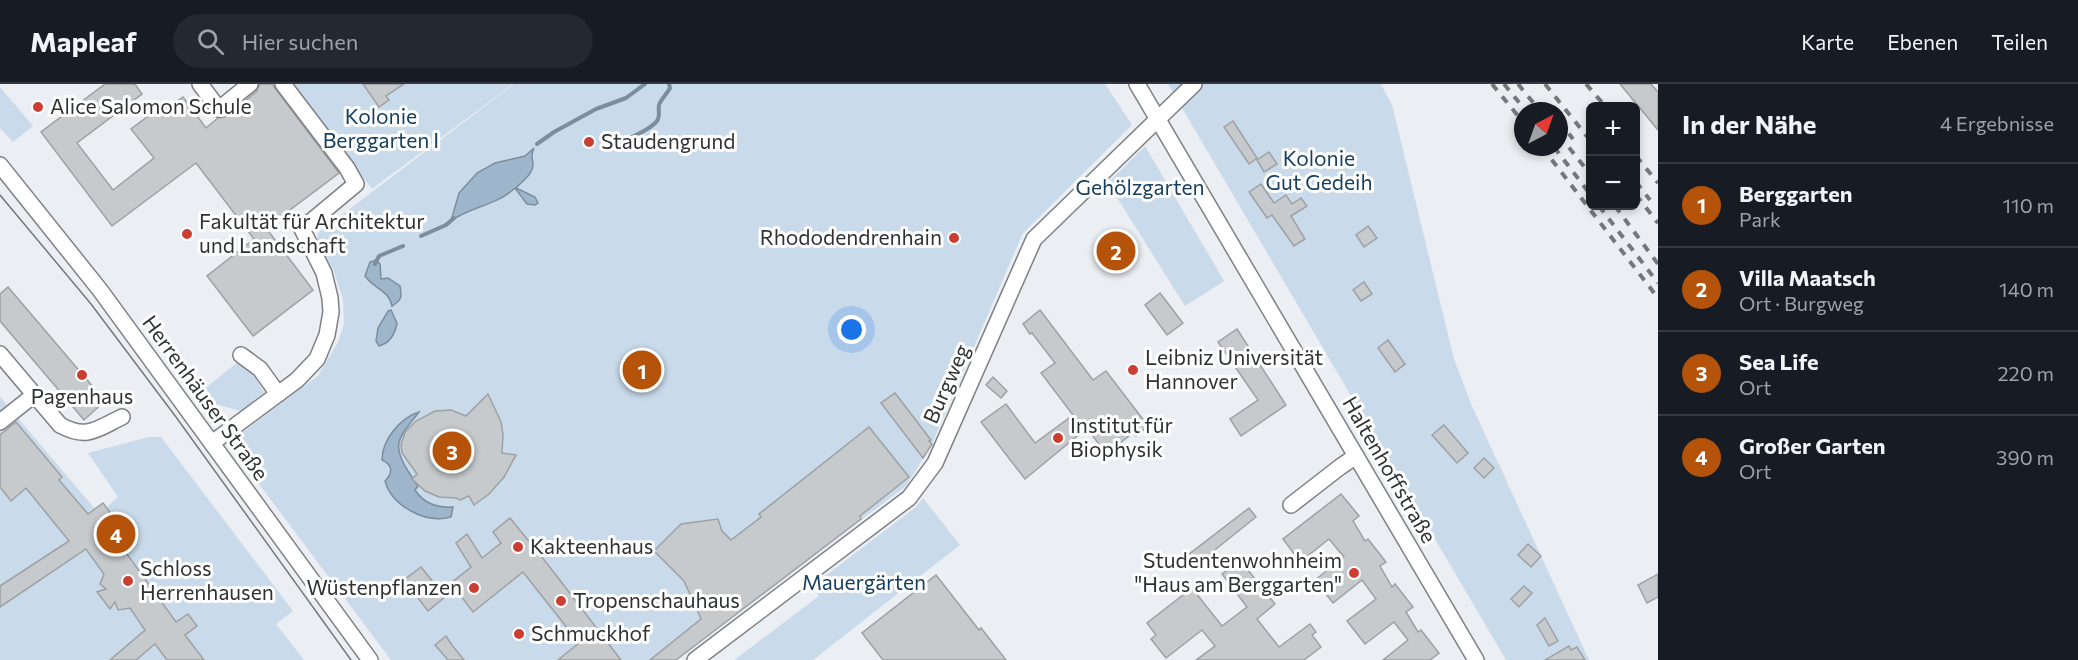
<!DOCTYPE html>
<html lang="de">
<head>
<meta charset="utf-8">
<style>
  :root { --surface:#171b24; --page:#242831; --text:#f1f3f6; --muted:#9ea1a6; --line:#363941; --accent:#b45309 }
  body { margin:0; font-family:Commissioner,sans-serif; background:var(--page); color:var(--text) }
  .controls { position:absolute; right:18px; top:18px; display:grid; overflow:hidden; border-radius:9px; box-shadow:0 3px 9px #0003 }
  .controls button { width:54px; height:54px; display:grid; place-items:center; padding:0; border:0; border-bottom:2px solid var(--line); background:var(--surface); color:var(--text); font:30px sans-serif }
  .compass { position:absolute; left:1514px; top:18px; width:54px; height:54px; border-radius:50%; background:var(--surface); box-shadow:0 3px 9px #0003; rotate:41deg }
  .you { position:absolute; left:852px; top:246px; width:21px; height:21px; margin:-15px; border:4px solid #fff; border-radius:50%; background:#1a73e8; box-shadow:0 0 0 9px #1a73e833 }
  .badge { display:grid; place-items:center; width:39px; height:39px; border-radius:50%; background:var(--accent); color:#fff; font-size:20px; font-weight:700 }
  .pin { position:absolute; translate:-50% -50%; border:3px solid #fff; box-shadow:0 2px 6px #0006 }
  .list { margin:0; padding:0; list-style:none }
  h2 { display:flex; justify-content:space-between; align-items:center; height:78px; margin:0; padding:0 24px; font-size:26px }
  h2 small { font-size:20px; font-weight:400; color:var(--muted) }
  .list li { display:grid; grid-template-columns:39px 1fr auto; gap:18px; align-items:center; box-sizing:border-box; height:84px; padding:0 24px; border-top:2px solid var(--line) }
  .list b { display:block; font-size:22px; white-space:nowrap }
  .list p { margin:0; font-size:20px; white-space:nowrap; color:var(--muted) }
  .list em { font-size:20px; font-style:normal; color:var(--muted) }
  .icon { flex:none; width:33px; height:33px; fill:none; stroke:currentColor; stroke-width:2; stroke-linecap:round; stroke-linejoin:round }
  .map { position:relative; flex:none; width:1658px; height:576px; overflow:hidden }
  header { display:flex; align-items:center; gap:36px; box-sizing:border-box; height:84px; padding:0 30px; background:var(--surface); border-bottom:2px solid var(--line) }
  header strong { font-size:28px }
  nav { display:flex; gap:33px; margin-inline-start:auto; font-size:21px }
  .search { width:420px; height:54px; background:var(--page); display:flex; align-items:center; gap:15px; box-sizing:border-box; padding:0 21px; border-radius:33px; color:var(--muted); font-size:22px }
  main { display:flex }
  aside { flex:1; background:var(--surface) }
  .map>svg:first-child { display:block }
</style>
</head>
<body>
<header>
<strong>Mapleaf</strong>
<div class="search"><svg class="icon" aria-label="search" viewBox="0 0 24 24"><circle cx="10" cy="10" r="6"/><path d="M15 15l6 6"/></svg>Hier suchen</div>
<nav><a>Karte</a><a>Ebenen</a><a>Teilen</a></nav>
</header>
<main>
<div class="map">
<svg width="1658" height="576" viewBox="0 0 1658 576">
  <rect width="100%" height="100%" fill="#ebeef2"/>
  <g fill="#c9daea">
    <path d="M292,0H513L372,105Z"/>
    <path d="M514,0H1105L1132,41L1023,149L932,360L906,402L676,576H464L446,552L435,561L448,576H391L244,380L231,357L318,292L338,258L344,240L343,215L333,185L317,157L318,149Z"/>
    <path d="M1168,0H1381L1392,21L1454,275L1471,320L1589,576H1506Z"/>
    <path d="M0,3L33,42L13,58L0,44Z"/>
    <path d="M1145,62L1224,197L1185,222L1108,99Z"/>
    <path d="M239,277L255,293L264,309L241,327L211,319L202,307Z"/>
    <path d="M0,313L95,425L103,419L107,423L118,413L88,369L149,353H161L293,527L276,540L304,576H0Z"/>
    <path d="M923,414L960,461L813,576H734L819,512L812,502L916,423Z"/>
  </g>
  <g fill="#9db6cc" stroke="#7c8e9e" stroke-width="1.5">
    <path d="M534,64C531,71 532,73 533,79C534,90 522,97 516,104L535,113L538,119L535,121L527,120L515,104C496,122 471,122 451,137L459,109L477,89L495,79L525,72Z"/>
    <path d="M376,176L380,180L381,195L388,194L400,202C402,213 402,216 392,222C389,206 374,205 365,192L370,178Z"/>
    <path d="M391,226L397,239C395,250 390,259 379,262L376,257L378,244L388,227Z"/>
    <path d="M419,328C402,351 389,358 408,387C412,392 413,397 418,402L415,406C424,420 437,424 453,423L451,433C425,440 392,422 385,397C393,389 393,381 382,376C382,356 400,334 419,328Z"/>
  </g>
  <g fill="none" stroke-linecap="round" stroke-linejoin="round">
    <g stroke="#7c8e9e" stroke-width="4">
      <path d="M537,60L554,48L596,25L626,14L645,0"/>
      <path d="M612,62C622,58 655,44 658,35C660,31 658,25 659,21C661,15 667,10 670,4L669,0"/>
      <path d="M421,152L446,141L454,134"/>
      <path d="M375,180L379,172L403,162"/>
    </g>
  </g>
  <g fill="#c6cacd" stroke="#9da1a4" stroke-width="1.5">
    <path d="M105,0H135L142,10L77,59L113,106L154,74L131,45L155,27L158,31L183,13L206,44L218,34L225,33L256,8L260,0H272L339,89L266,144L313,206L253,252L207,192L254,155L196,79L112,142L41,48Z"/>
    <path d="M363,0H404L386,12L389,16L379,23Z"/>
    <path d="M1620,0H1651L1658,8V46Z"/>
    <path d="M1233,37L1257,74L1249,80L1224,43Z"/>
    <path d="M1269,68L1277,80L1264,88L1257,76Z"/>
    <path d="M1261,100L1274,119L1286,111L1292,120L1301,114L1307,122L1291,132L1305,155L1294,162L1272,131L1267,134L1249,108Z"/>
    <path d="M1368,142L1377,154L1364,163L1356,151Z"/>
    <path d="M1117,149L1133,173L1116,185L1100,161Z"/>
    <path d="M1364,198L1372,210L1361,217L1353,206Z"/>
    <path d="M8,203L105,317L84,336L0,237V210Z"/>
    <path d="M1160,209L1183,239L1167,251L1145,221Z"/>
    <path d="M1040,226L1093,296L1106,287L1148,342L1136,352L1133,349L1106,370L1087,344L1025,395L981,338L1006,320L1035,359L1073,331L1041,289L1055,279L1032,249L1030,250L1023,240Z"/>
    <path d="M1237,245L1286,321L1241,352L1230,335L1258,316L1218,258Z"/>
    <path d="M1388,256L1405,280L1395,288L1378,264Z"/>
    <path d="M993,293L1007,307L1001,314L986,301Z"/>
    <path d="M895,309L931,356L929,357L932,360L923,374L881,319Z"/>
    <path d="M488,310L501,338L503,351L502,369L516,371L504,393L489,410L474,421L469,412L460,416L456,414L439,413L425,407L412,395L417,390L402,369L401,361L405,348L416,337L435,327L451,326L466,332Z"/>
    <path d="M16,338L62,393L59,396L88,430L103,419L115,435L106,441L176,538L188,530L197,542L185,551L204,576H167L155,560L136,576H110L145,546L130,524L118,526L115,518L110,525L97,508L106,505L100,500L104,490L86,465L0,523V502L69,457L26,404L11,417L0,403V351Z"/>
    <path d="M1444,341L1468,369L1457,379L1432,351Z"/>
    <path d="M869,343L909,393L860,432L861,435L676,576H650L701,535L684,497L654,467L681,440L718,435L722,447L731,456L761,433L759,430Z"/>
    <path d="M1484,374L1494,384L1484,394L1474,384Z"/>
    <path d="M1341,410L1359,432L1353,437L1365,457L1368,455L1386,478L1380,482L1392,503L1395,500L1413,523L1406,528L1418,548L1421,546L1439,569L1430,576H1383L1408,556L1394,538L1365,560L1347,537L1376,515L1362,496L1333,519L1315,496L1344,473L1329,455L1300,478L1283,455Z"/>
    <path d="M1249,424L1256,433L1196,481L1188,471Z"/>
    <path d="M510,434L549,482L621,576H558L579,559L523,488L473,528L451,499L471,483L456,459L467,450L482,474L501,459L493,448Z"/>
    <path d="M1528,460L1541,472L1531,483L1518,471Z"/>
    <path d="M1240,476L1275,520L1257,535L1279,563L1310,540L1316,548L1312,551L1321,563L1304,576H1196L1215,562L1202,546L1166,574L1151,555L1156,551L1147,539L1192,504L1222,542L1247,523L1222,490Z"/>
    <path d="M421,483L445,513L428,527L404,496Z"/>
    <path d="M1658,490V513L1647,519L1638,501Z"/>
    <path d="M936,491L979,546L981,544L1006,576H883L862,549Z"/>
    <path d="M1524,502L1532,509L1519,523L1511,515Z"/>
    <path d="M1545,534L1558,557L1549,562L1537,541Z"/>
    <path d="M446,552L452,561L464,576H448L435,561Z"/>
    <path d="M1569,562L1571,566L1577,563L1585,576H1545Z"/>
  </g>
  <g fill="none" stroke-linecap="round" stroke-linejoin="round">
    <g stroke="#7e8184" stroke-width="18">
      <g id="minor">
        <path d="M200,0L219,25L250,0"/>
        <path d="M1137,0L1476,576"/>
        <path d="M0,81L100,206L370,576"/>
        <path d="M0,270L60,341C87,356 97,345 122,333"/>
        <path d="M241,271L260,285L278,310"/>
        <path d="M0,338L34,311"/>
        <path d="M212,359L297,296L317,275L327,251L331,228L330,214L324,189L302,145L356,100L347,84L283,0"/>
        <path d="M1291,421L1340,383L1356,372"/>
        <path d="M695,576L909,414L935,379L1034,155L1194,0"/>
      </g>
    </g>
    <use href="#minor" stroke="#fff" stroke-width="15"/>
    <path stroke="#75787a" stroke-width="1.5" d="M0,111L91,220L176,333L351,576"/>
    <g stroke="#75787a" stroke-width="4" stroke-dasharray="8 8" stroke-linecap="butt">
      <path d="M1492,0L1523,38"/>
      <path d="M1504,0L1526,27"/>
      <path d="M1518,0L1540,27"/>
      <path d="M1545,0L1590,56"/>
      <path d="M1586,0L1605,22"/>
      <path d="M1559,37L1573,55"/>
      <path d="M1559,51L1590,90"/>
      <path d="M1542,63L1658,214"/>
      <path d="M1554,63L1590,110"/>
      <path d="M1636,72L1658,99"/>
      <path d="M1636,98L1650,116"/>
      <path d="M1636,111L1658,139"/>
      <path d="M1599,122L1658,199"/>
      <path d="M1615,122L1658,180"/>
    </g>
  </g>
  <g fill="#cb3e31" stroke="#fff" stroke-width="2">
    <circle cx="38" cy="23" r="6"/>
    <circle cx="589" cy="58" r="6"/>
    <circle cx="187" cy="150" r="6"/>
    <circle cx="954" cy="154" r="6"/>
    <circle cx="1133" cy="286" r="6"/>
    <circle cx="82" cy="291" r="6"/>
    <circle cx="1058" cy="354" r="6"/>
    <circle cx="518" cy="463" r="6"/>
    <circle cx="1354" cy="489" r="6"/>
    <circle cx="128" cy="497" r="6"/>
    <circle cx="474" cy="504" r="6"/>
    <circle cx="561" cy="517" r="6"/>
    <circle cx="519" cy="550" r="6"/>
  </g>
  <g text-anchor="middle" stroke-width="6" stroke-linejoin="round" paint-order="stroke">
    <g font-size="21" fill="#2f3132" stroke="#fff" text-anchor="start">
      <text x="50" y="30">Alice Salomon Schule</text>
      <text x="601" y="65">Staudengrund</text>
      <text x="199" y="145">Fakultät für Architektur<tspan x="199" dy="24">und Landschaft</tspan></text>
      <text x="942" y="161" text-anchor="end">Rhododendrenhain</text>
      <text x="1145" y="281">Leibniz Universität<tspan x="1145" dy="24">Hannover</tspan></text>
      <text x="82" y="320" text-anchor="middle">Pagenhaus</text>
      <text x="1070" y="349">Institut für<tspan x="1070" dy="24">Biophysik</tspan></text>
      <text x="530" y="470">Kakteenhaus</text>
      <text x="1342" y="484" text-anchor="end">Studentenwohnheim<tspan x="1342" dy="24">"Haus am Berggarten"</tspan></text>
      <text x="140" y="492">Schloss<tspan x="140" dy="24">Herrenhausen</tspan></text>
      <text x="462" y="511" text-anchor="end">Wüstenpflanzen</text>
      <text x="573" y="524">Tropenschauhaus</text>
      <text x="531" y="557">Schmuckhof</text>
    </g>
    <g font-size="21" fill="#173f60" stroke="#fff">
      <text x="381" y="40">Kolonie<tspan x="381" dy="24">Berggarten I</tspan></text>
      <text x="1319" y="82">Kolonie<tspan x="1319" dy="24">Gut Gedeih</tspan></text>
      <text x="1140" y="111">Gehölzgarten</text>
      <text x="864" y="506">Mauergärten</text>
    </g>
    <g font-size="21" fill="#2f3132" stroke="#fff">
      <text transform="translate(947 300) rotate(-66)" y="7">Burgweg</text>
      <text transform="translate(205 314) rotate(54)" y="7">Herrenhäuser Straße</text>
      <text transform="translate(1389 386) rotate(60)" y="7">Haltenhoffstraße</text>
    </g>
  </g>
</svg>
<div class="controls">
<button>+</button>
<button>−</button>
</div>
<svg class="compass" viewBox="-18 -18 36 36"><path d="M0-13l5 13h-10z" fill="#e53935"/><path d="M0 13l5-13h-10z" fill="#9ea1a6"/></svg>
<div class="you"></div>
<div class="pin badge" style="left:642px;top:286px">1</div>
<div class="pin badge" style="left:1116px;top:167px">2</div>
<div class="pin badge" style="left:452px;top:367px">3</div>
<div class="pin badge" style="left:116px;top:450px">4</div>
</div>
<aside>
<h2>In der Nähe<small>4 Ergebnisse</small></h2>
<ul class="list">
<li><span class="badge">1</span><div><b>Berggarten</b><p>Park</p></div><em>110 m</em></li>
<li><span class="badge">2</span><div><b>Villa Maatsch</b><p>Ort · Burgweg</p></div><em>140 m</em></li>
<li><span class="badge">3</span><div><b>Sea Life</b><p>Ort</p></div><em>220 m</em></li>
<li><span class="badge">4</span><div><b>Großer Garten</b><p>Ort</p></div><em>390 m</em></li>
</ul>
</aside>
</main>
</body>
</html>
